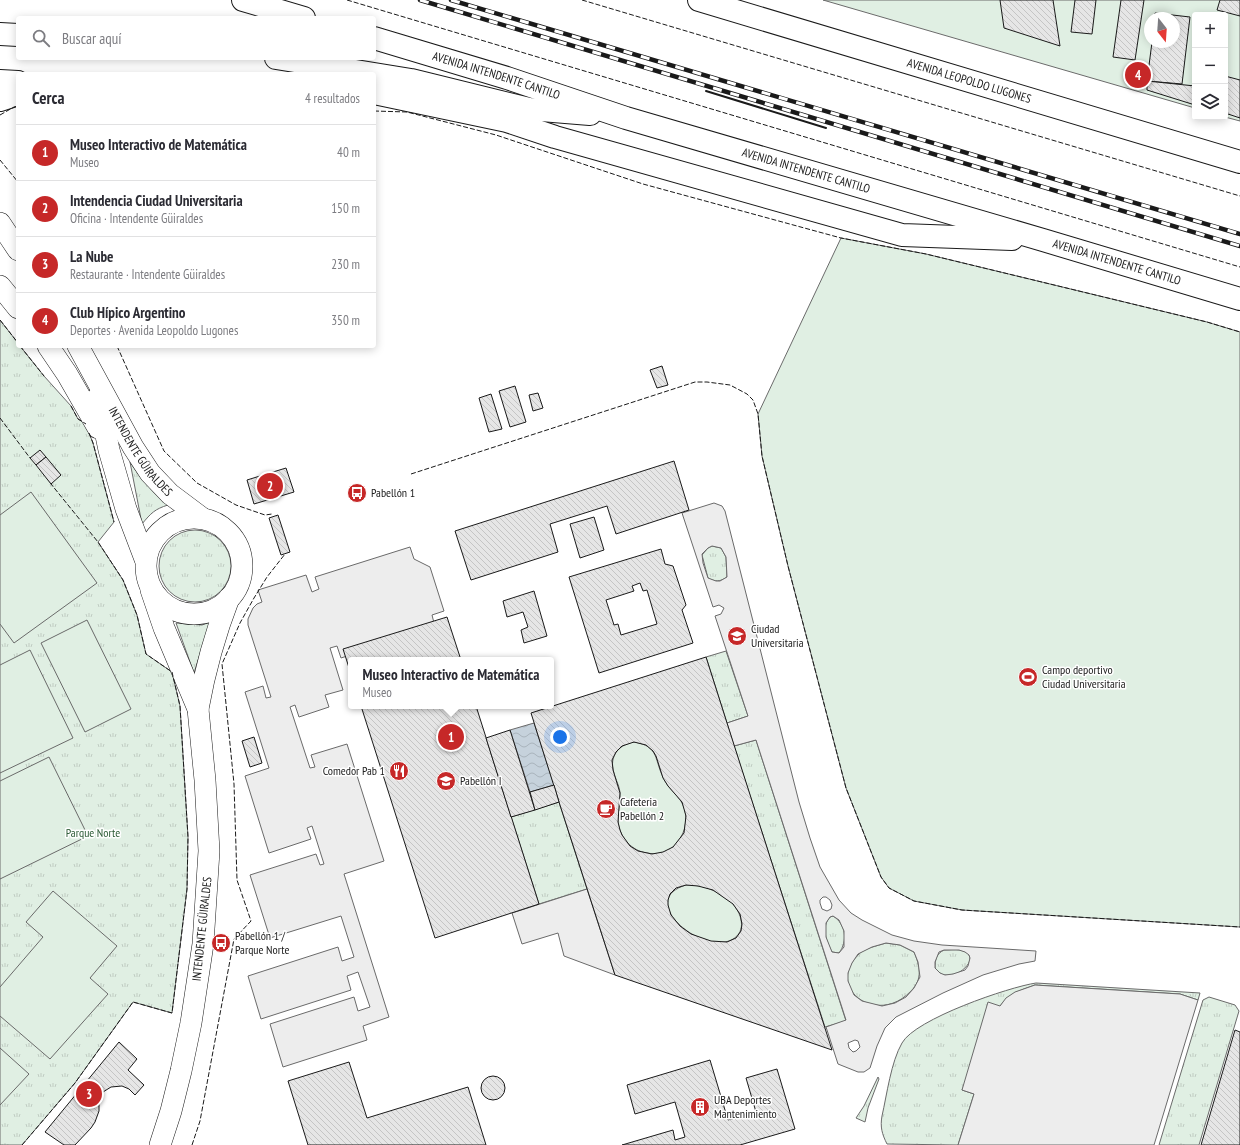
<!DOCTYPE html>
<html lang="es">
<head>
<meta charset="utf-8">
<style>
  :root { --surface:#fff; --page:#f7f7f7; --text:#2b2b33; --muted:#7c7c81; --line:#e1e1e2; --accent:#c62828 }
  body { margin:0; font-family:"PT Sans Narrow",sans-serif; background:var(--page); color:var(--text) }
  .controls { position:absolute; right:12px; top:12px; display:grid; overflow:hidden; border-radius:4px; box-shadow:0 2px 10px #0003 }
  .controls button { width:36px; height:36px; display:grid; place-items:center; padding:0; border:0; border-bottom:1px solid var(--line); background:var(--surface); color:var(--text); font:20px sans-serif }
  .compass { position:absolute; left:1144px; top:12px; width:36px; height:36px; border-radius:50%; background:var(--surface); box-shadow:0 2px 10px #0003; rotate:163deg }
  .you { position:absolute; left:560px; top:737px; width:14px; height:14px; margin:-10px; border:3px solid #fff; border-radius:50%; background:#1a73e8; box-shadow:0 0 0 6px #1a73e833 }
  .badge { display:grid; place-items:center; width:26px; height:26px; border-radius:50%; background:var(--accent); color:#fff; font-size:13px; font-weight:700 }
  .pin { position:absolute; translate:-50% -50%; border:2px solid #fff; box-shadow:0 1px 4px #0006 }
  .popup { position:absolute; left:348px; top:657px; width:206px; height:52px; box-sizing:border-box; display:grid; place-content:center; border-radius:4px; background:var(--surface); filter:drop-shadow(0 1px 3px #0005); font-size:13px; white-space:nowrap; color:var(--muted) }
  .popup b { font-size:15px; color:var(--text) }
  .popup::after { content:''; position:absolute; left:50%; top:100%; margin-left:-8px; border:8px solid transparent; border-top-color:var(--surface) }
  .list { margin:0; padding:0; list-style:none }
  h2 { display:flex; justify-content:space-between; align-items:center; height:52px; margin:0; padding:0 16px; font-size:17px }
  h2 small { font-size:13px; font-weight:400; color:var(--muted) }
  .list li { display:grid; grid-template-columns:26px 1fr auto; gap:12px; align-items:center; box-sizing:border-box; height:56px; padding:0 16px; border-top:1px solid var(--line) }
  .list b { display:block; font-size:15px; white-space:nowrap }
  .list p { margin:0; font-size:13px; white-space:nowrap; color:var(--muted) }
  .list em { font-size:13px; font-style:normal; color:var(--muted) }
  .icon { flex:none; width:22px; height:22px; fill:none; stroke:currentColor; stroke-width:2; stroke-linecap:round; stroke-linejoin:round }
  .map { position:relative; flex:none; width:1240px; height:1145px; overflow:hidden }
  .search { position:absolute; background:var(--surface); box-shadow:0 2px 10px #0003; left:16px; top:16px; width:360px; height:44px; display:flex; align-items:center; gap:10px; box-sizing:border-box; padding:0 14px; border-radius:4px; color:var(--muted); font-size:15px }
  .panel { position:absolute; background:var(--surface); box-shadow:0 2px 10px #0003; left:16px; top:72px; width:360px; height:276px; border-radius:4px }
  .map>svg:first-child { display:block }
</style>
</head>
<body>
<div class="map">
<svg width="1240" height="1145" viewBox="0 0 1240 1145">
  <defs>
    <pattern id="grass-tufts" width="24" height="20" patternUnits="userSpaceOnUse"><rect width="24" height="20" fill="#e0efe3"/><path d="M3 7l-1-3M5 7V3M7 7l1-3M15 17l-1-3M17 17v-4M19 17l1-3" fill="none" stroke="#c0ccc2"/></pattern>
    <pattern id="water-waves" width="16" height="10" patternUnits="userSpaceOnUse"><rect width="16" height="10" fill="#c6d2dc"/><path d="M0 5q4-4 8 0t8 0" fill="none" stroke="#aab4bc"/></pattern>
    <pattern id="building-back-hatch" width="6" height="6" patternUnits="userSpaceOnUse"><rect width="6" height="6" fill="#e6e6e6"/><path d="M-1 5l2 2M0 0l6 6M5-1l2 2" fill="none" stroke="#c5c5c5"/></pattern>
  </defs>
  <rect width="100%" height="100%" fill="#fff"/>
  <g fill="url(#grass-tufts)" stroke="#6a6a6a">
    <path d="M0,320L18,343V346H20L44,376L71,406L78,419L85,423L93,443L114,522L98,542L123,580L137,615L146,654L172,672L180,706L188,837L187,889L172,1013L133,1002L75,1083L22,1145H0Z"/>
    <path d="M130,462C141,479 153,493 168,505C155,509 151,513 142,524Z"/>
    <circle cx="195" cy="566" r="36"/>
    <path d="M712,546L721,548L726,557L727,577C720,582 715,582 708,578L702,555L708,548Z"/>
    <path d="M210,622L194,673L176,623L202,625Z"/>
    <path d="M726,651L748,716L727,723L706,657Z"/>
    <path d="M756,740L846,1021L825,1027L734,746Z"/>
    <path d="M559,802L587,889L539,904L511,817Z"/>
    <path d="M833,916C846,924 848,941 839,953L832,952C826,941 821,927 830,917Z"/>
    <path d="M886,943L900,945L914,952C920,966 923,979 911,991C877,1027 825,988 858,955C864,948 877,946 886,943Z"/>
    <path d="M944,950C949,950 955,949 960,950C983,955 961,978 945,975C941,975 938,971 935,968C935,960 936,954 944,950Z"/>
    <path d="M1036,983L1200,993L1198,1000L1180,994L1035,985C1021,990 1010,993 1000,1006L962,1090L974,1094L958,1145L887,1144C882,1134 880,1127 882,1116C887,1094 891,1062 902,1043C915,1019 1009,987 1036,983Z"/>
    <path d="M1209,997L1235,1005L1239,1011L1199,1145H1159L1203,1000Z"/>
    <path d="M878,1077L879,1079L868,1108L865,1122L856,1118L864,1106Z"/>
  </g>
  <g fill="#e0efe3" stroke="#6a6a6a" fill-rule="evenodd">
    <path d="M823,0H1240V121L1225,117V15H1195V108ZM1150,18H1174V42H1150Z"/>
    <path d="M841,238L926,254L1207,322L1240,332V927L962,910L914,901L889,888L881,877L846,788L788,566L762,456L758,414Z"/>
    <path d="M31,492L97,583L14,643L0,624V515Z"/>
    <path d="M87,620L131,709L85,732L41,643Z"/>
    <path d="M30,650L73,738L0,773V665Z"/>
    <path d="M634,742C660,746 654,761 664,779C668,788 677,794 682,803C690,818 685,836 673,847C666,853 656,855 647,853C632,851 620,838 618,822C617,813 621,802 620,792C619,784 614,777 613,769C610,754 621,744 634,742Z"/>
    <path d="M49,757L88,836L0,879V781Z"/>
    <path d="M686,885C695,885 704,886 712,890C719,893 728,898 733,904C743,916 747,934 729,941C698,952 637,900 686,885Z"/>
    <path d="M53,891L117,946L90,978L108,994L50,1059L0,1016V987L43,937L26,922Z"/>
    <path d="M0,1048L29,1074L0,1105Z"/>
  </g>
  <g fill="#ededed" stroke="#6a6a6a" fill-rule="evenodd">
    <path d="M714,503L722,506L725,511L799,802L810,838L820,867L839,900L851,913L862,920L892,935L914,941L942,945L1036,951L1035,961L1019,964L983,975L943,993L896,1017L885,1028L877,1046L870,1068L864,1072H858L838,1064L826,1027L846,1020L756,740L734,746L727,723L748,716L715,616L721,614L724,608L719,605L713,607L682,513ZM712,546L721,548L726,557L727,577L720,581H716L708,578L703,563L702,554L708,548ZM823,897H826L830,900L832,905L831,909L827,911L822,909L820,903V900ZM833,916L839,920L844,931V947L839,953L832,952L826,937V923L830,917ZM886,943L900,945L914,952L918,962L920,977L914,988L906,997L895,1003L882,1006L862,1001L854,995L848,981V973L852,963L858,954L872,947ZM944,950H959L965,952L969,955L970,958L968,966L965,970L953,974L945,975L940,973L935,968V962L939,952ZM855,1040L858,1041L860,1047L856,1051L853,1052L849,1048L848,1043Z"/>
    <path d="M410,547L414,559L430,567L444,611L432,615L435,627L341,658L337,646L330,648L343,690L325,695L329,707L299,717L295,705L290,707L310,768L315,767L311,755L347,744L384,861L344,874L389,1017L363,1026L367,1040L283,1067L270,1024L354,997L358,1011L370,1007L358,972L347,976L351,990L261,1019L248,976L338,947L342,961L354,957L341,916L270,938L250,875L316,854L320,865L324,864L312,826L307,828L311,839L269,853L245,776L269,768L245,692L263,686L266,698L271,697L248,625V619L253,608L257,604L262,602L258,590L306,575L312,592L319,589L315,577Z"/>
    <path d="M587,889L615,975L564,956L558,933L522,944L512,913Z"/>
    <path d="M1035,985L1180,994L1198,1000L1154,1145H958L974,1094L962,1090L988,1002L1000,1006L1006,998L1015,992Z"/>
  </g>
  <path fill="url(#water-waves)" stroke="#6a6a6a" d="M534,723L554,785L530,792L510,730Z"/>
  <g fill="url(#building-back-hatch)" stroke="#1a1a1a" fill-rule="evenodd">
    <path d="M1000,0H1053L1060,46L1004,28Z"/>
    <path d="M1075,0H1096L1092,34L1071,32Z"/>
    <path d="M1121,0H1144L1135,60L1113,57Z"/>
    <path d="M1220,0H1240V16L1217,10Z"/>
    <path d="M1155,13L1190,17L1182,84L1147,81L1152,42H1174V18H1154Z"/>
    <path d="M1225,76L1240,80V118L1225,113Z"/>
    <path d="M1147,81L1195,86V105L1147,90Z"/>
    <path d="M662,366L668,385L657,388L650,370Z"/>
    <path d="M515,386L526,422L510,427L499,391Z"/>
    <path d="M538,393L543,408L533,411L529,395Z"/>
    <path d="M491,394L502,429L489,432L479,398Z"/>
    <path d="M40,450L46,457L36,465L30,458Z"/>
    <path d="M46,457L61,475L51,484L36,465Z"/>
    <path d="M674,461L689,510L616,534L607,506L550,524L558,552L471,580L455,531Z"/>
    <path d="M286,468L294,492L254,504L247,480Z"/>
    <path d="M278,515L290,552L281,555L269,518Z"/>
    <path d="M594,517L604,550L580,558L570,524Z"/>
    <path d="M661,549L665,564L673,566L686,605L682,610L693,643L599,673L569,577ZM640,583L643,591L647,590L657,624L621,635L618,624L614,625L606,600L634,591L632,586Z"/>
    <path d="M534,591L547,636L524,643L521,630L528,627L523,612L507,617L503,601Z"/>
    <path d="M447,617L461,660H351V674L343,649Z"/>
    <path d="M706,657L727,723L832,1050L615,975L559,802L531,713ZM634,742L646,745L653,751L656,756L663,778L668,786L682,802L686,816L684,833L673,847L663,852L652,854L638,851L630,846L622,835L620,830L618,822L620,793L613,770L612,760L616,752L622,746ZM686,885L698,886L713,890L733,904L740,914L742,924L741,931L736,938L727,942L711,941L691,934L680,926L671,915L668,905V900L670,894L676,888Z"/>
    <path d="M361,706H476L539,904L435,938Z"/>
    <path d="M510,730L535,810L511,817L486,738Z"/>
    <path d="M254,737L262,763L250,767L242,741Z"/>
    <path d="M554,785L559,802L535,810L530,792Z"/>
    <path d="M1235,1030L1240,1032V1145H1201Z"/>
    <path d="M119,1042L137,1059L128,1070L144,1085L135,1095L129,1089L122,1086L111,1087L103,1092L99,1101V1111L95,1122L91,1128L75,1145H64L45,1132Z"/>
    <path d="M710,1060L728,1120L756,1112L746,1078L777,1069L795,1129L740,1145H622L673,1130L675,1140L685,1137L675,1102L635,1114L627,1085Z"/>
    <path d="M349,1062L367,1118L468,1087L486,1145H308L288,1081Z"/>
    <circle cx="493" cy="1088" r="12"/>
  </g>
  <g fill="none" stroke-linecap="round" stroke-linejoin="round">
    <g stroke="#1a1a1a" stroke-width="22">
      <g id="secondary">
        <path d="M0,223L18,250"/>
        <path d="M0,286L18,308"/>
        <path d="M48,346L67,374L98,428"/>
        <path id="s1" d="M78,346L133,447L150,473L170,494L202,518"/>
        <path d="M98,397L109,450L126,509L145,559"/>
        <circle cx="194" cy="566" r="48"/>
        <path d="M151,590L164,628L198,709L205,780L209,851L203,944L191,1023L181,1071L171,1111L160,1145"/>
        <path d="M198,709C205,670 215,634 229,598"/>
      </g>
    </g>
    <g stroke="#1a1a1a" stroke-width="24">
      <g id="motorway">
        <path d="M243,0L304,18"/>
        <path id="s2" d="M699,0L1240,162"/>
        <path d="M0,34L18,35"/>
        <path id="s3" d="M374,38L507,78L626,118L1043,240L1240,299"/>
        <path d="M276,58L411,80L529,109L590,114"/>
        <path d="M0,81L18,82"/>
        <path d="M374,93L507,121L555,137L902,235L1012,239"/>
        <path d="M0,100L18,94"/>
      </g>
    </g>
    <use href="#secondary" stroke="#fff" stroke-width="21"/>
    <use href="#motorway" stroke="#fff" stroke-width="22"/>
    <g stroke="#1a1a1a" stroke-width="4.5">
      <g id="rail">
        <path d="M420,0L1240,246"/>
        <path d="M451,0L1240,234"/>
      </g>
    </g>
    <use href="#rail" stroke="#fff" stroke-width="3" stroke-dasharray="9" stroke-linecap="butt"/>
    <g stroke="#1a1a1a" stroke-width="1" stroke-dasharray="5 2" stroke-linecap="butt">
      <path d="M347,0L1240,267"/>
      <path d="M582,0L1240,196"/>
      <path d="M374,111L407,112L496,135L643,184L841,238L926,254L1207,322L1240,332"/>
      <path d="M0,115L14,107L18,106"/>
      <path d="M0,160L18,182"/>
      <path d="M0,320L18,343"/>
      <path d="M20,346L44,376"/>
      <path d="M117,346L164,451L197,483L236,505L265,515L272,514"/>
      <path d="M71,406L78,419L86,424"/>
      <path d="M0,418L30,458"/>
      <path d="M89,433L93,443L114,522"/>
      <path d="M411,474L695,382H707L730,385L747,394L753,400L758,414L762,456L788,566L846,788L881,877L889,888L914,901L962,910L1240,927"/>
      <path d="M22,1145L75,1083L133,1002L172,1013L187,889L188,837L180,706L172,672L146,654L137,615L123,580L98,542L51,484"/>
      <path d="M192,1145L200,1121L234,939L251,921L237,880L234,784L222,664L240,623L254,598L267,577L285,554"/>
    </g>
    <path stroke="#1a1a1a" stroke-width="2" d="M706,91L826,128"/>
  </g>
  <defs>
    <g id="bus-disc" transform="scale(1)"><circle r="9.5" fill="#c62828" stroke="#fff"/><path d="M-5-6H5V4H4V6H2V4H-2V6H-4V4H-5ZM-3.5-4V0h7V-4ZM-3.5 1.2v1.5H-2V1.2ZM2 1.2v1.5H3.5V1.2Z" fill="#fff"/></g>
    <g id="university-disc" transform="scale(1)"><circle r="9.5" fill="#c62828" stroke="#fff"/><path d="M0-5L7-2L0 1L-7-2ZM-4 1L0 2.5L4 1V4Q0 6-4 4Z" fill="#fff"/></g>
    <g id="stadium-disc" transform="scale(1)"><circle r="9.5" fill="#c62828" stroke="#fff"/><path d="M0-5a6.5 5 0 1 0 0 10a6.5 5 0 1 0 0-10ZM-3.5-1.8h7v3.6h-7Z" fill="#fff"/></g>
    <g id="restaurant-disc" transform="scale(1)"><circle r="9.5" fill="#c62828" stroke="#fff"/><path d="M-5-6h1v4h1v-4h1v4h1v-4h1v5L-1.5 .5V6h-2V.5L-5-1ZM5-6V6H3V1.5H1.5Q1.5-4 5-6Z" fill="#fff"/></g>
    <g id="cafe-disc" transform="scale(1)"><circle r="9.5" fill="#c62828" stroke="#fff"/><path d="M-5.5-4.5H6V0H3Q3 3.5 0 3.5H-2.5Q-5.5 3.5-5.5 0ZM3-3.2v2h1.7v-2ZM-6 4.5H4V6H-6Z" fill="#fff"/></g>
    <g id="building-disc" transform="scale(1)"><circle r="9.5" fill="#c62828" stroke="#fff"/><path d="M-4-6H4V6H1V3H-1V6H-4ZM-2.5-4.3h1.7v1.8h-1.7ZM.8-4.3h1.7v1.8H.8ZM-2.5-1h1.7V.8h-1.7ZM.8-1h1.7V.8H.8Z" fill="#fff"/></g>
  </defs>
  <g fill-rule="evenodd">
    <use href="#bus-disc" x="357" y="493"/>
    <use href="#university-disc" x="737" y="636"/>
    <use href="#stadium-disc" x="1028" y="677"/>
    <use href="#restaurant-disc" x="399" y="771"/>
    <use href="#university-disc" x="446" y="781"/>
    <use href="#cafe-disc" x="606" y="809"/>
    <use href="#bus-disc" x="221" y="943"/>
    <use href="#building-disc" x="700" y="1107"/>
  </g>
  <g text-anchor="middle" stroke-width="3" stroke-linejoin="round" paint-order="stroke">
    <g font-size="12" fill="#1a1a1a" stroke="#fff">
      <text dy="4" stroke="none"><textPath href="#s3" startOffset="128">AVENIDA INTENDENTE CANTILO</textPath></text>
      <text dy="4" stroke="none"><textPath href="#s2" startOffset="282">AVENIDA LEOPOLDO LUGONES</textPath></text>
      <text dy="4" stroke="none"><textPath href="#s3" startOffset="452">AVENIDA INTENDENTE CANTILO</textPath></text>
      <text dy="4" stroke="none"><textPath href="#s3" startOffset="776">AVENIDA INTENDENTE CANTILO</textPath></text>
      <text dy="4" stroke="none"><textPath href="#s1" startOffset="123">INTENDENTE GÜIRALDES</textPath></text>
      <text transform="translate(202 929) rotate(-84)" y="4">INTENDENTE GÜIRALDES</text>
    </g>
    <g font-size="12" fill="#1a1a1a" stroke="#fff" text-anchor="start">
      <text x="371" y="497">Pabellón 1</text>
      <text x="751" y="633">Ciudad<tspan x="751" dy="14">Universitaria</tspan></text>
      <text x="1042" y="674">Campo deportivo<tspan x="1042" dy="14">Ciudad Universitaria</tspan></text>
      <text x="385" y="775" text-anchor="end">Comedor Pab 1</text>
      <text x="460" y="785">Pabellón I</text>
      <text x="620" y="806">Cafeteria<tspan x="620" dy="14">Pabellón 2</tspan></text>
      <text x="235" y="940">Pabellón 1 /<tspan x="235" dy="14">Parque Norte</tspan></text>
      <text x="714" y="1104">UBA Deportes<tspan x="714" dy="14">Mantenimiento</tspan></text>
    </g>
    <g font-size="12" fill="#2b5a34" stroke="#fff">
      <text x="93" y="837">Parque Norte</text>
    </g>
  </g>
</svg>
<div class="controls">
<button>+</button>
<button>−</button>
<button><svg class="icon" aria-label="layers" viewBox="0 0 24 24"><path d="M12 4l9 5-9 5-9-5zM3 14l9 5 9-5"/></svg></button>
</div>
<svg class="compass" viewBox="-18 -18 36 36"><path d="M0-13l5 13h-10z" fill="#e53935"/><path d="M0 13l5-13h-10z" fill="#7c7c81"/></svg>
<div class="you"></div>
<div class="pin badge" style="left:451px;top:737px">1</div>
<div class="popup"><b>Museo Interactivo de Matemática</b>Museo</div>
<div class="pin badge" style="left:270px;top:486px">2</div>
<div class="pin badge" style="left:89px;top:1094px">3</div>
<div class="pin badge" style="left:1138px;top:75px">4</div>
<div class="search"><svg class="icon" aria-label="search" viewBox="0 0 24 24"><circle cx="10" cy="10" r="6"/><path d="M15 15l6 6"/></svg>Buscar aquí</div>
<section class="panel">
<h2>Cerca<small>4 resultados</small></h2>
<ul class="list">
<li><span class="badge">1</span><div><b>Museo Interactivo de Matemática</b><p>Museo</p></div><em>40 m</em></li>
<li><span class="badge">2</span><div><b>Intendencia Ciudad Universitaria</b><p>Oficina · Intendente Güiraldes</p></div><em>150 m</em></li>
<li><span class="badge">3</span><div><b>La Nube</b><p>Restaurante · Intendente Güiraldes</p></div><em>230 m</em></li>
<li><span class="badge">4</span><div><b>Club Hípico Argentino</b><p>Deportes · Avenida Leopoldo Lugones</p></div><em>350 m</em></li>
</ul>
</section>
</div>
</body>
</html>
